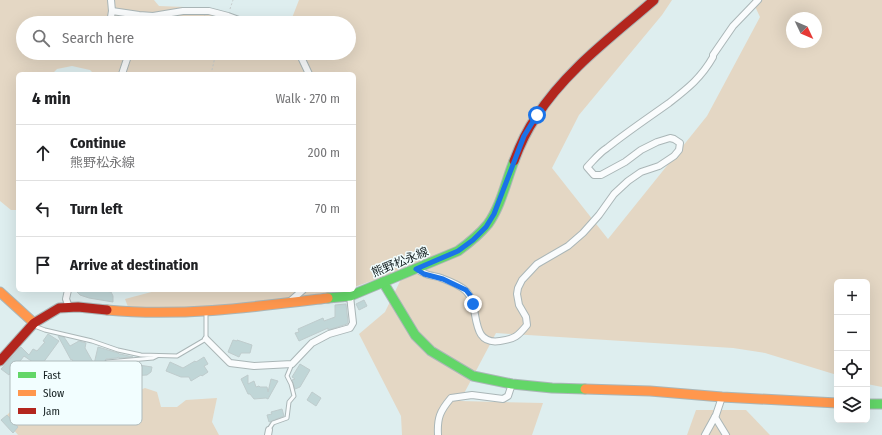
<!DOCTYPE html>
<html lang="en">
<head>
<meta charset="utf-8">
<style>
  :root { --surface:#fff; --page:#f2f2f2; --text:#202124; --muted:#757577; --line:#e0e0e0 }
  body { margin:0; font-family:"Fira Sans Condensed","Noto Sans JP",sans-serif; background:var(--page); color:var(--text) }
  .controls { position:absolute; right:12px; bottom:12px; display:grid; overflow:hidden; border-radius:6px; box-shadow:0 4px 16px #0002 }
  .controls button { width:36px; height:36px; display:grid; place-items:center; padding:0; border:0; border-bottom:1px solid var(--line); background:var(--surface); color:var(--text); font:20px sans-serif }
  .compass { position:absolute; left:786px; top:12px; width:36px; height:36px; border-radius:50%; background:var(--surface); box-shadow:0 4px 16px #0002; rotate:134deg }
  .stop { position:absolute; width:12px; height:12px; margin:-9px; border:3px solid #1a73e8; border-radius:50%; background:#fff }
  .stop.end { background:#1a73e8; border-color:#fff; box-shadow:0 1px 4px #0008 }
  .list { margin:0; padding:0; list-style:none }
  h2 { display:flex; justify-content:space-between; align-items:center; height:52px; margin:0; padding:0 16px; font-size:17px }
  h2 small { font-size:13px; font-weight:400; color:var(--muted) }
  .list li { display:grid; grid-template-columns:26px 1fr auto; gap:12px; align-items:center; box-sizing:border-box; height:56px; padding:0 16px; border-top:1px solid var(--line) }
  .list b { display:block; font-size:15px; white-space:nowrap }
  .list p { margin:0; font-size:13px; white-space:nowrap; color:var(--muted) }
  .list em { font-size:13px; font-style:normal; color:var(--muted) }
  .icon { flex:none; width:22px; height:22px; fill:none; stroke:currentColor; stroke-width:2; stroke-linecap:round; stroke-linejoin:round }
  .map { position:relative; flex:none; width:882px; height:435px; overflow:hidden }
  .search { position:absolute; background:var(--surface); box-shadow:0 4px 16px #0002; left:16px; top:16px; width:340px; height:44px; display:flex; align-items:center; gap:10px; box-sizing:border-box; padding:0 14px; border-radius:22px; color:var(--muted); font-size:15px }
  .panel { position:absolute; background:var(--surface); box-shadow:0 4px 16px #0002; left:16px; top:72px; width:340px; height:220px; border-radius:6px }
  .map>svg:first-child { display:block }
</style>
</head>
<body>
<div class="map">
<svg width="882" height="435" viewBox="0 0 882 435">
  <rect width="100%" height="100%" fill="#deeeef"/>
  <g fill="#e4d7c4" fill-rule="evenodd">
    <path d="M0,0H154L159,6L209,8L260,23H23V53H349V23H290L299,0H672L662,15L579,115L552,168L608,239L707,116L760,17L752,0H882V387L867,384V282H837V375L765,353L733,348L496,333L460,401L543,403L532,435H402L401,416L359,334L385,312L406,269L354,287V74H94L90,70L72,66L57,69L52,74H18V210H11L0,201ZM792,18H816V42H792Z"/>
    <path d="M159,290H347L331,296L203,308L128,307L125,299Z"/>
    <path d="M145,388L157,392L161,407H177L186,400L217,398L212,422L219,435H18L4,418L20,402L63,425L110,420L108,403Z"/>
    <path d="M696,410H746L770,435H687Z"/>
  </g>
  <g fill="#c0d6d7" stroke="#bfcccd">
    <path d="M204,16L225,22V23H201Z"/>
    <path d="M75,290H100L111,292L113,296V302L89,298L80,295Z"/>
    <path d="M364,300L367,306L359,310L356,304Z"/>
    <path d="M346,304L348,322L347,324L328,330V328L299,341L295,333L299,332L298,329L323,318L324,321L335,317V305Z"/>
    <path d="M48,334L59,341L40,367L24,356L17,365L20,367L14,374L11,372L9,375L1,369L21,347L29,355L33,349L37,351L45,342L43,341Z"/>
    <path d="M58,336L64,337L70,346L79,341L86,343L85,348L94,364L98,347L118,353L119,354H120L133,357L119,358V357L116,358L106,359L104,362L107,371L104,372V374L95,376V377L78,381L72,359L71,360Z"/>
    <path d="M233,340L237,341V340L252,345L250,353H241L239,357L228,352Z"/>
    <path d="M204,357L208,364L204,366L208,372L202,376L201,375L191,381L189,377H181L166,371L170,362L183,368L195,361L196,362Z"/>
    <path d="M132,363V364L152,367L151,372L147,375L130,376V374H121L120,365L119,364Z"/>
    <path d="M300,364L310,370L300,387L295,389L292,380L295,379L292,377Z"/>
    <path d="M248,375V384L254,381L256,387L259,386L260,387H267L268,392L271,379L278,381L268,399L266,398L254,399L250,394H248L241,379Z"/>
    <path d="M312,392L321,398L316,406L307,400Z"/>
    <path d="M282,409L284,416L269,422L267,415L272,414L271,412Z"/>
    <path d="M7,415L18,427L13,433L1,420Z"/>
  </g>
  <g fill="none" stroke-linecap="round" stroke-linejoin="round">
    <g stroke="#aab6b7" stroke-width="5">
      <g id="lane">
        <path d="M35,325L37,327L45,330L92,341L118,350L141,355L177,356L206,339V312"/>
        <path d="M107,362L153,358L157,356"/>
        <path d="M269,429L273,423L287,418L289,402L294,396L291,384L287,376L292,364"/>
      </g>
    </g>
    <g stroke="#aab6b7" stroke-width="8">
      <g id="street">
        <path d="M112,11L139,15L153,16L183,11H209L228,16L247,23"/>
        <path d="M110,23L112,11L111,0"/>
        <path d="M298,53L301,57L309,74"/>
        <path d="M122,74L127,59L126,53"/>
        <path d="M416,269C418,270 421,272 424,273C429,276 436,276 441,278C449,281 460,285 466,291C481,305 468,346 500,341C515,339 518,336 527,325L526,317L519,305L517,294L518,288L522,280L537,264L568,246L583,233L599,215L614,194L628,181L641,172L659,166L674,156L679,150L680,143L674,139L670,138L657,142L641,150L625,162L601,175H594L587,167C593,161 599,153 607,148C627,132 648,118 669,103C688,88 701,78 713,57V55L733,26L758,0"/>
        <path d="M68,290L66,299L69,307"/>
        <path d="M288,303L303,290"/>
        <path d="M206,339L230,363L254,366L292,364L312,343L329,334L350,328L353,323L350,296"/>
        <path d="M715,417L726,435"/>
        <path d="M268,435L269,430"/>
        <path d="M438,435C437,418 440,411 451,398L472,395L503,399L508,396L512,384"/>
        <path d="M705,435L716,415L722,397"/>
      </g>
    </g>
    <g stroke="#aab6b7" stroke-width="11">
      <g id="fast">
        <path d="M383,282L415,335L431,351L473,376L512,384L552,388L585,389"/>
        <path d="M328,298L350,296L458,251C469,243 479,235 488,224C501,206 506,181 514,161"/>
        <path d="M867,404H882"/>
      </g>
    </g>
    <g stroke="#aab6b7" stroke-width="11">
      <g id="slow">
        <path d="M0,292L34,323"/>
        <path d="M107,310C181,317 255,307 328,298"/>
        <path d="M585,389L650,391L722,397L837,403"/>
      </g>
    </g>
    <g stroke="#aab6b7" stroke-width="11">
      <g id="jam">
        <path d="M514,161C520,145 527,130 536,117C566,70 613,36 654,0"/>
        <path d="M0,361L34,323L59,308L78,307L107,310"/>
      </g>
    </g>
    <g stroke="#c8cece" stroke-width="1" stroke-dasharray="2 2" stroke-linecap="butt">
      <path d="M230,9L233,0"/>
      <path d="M211,74L216,53"/>
    </g>
    <use href="#lane" stroke="#fafcfd" stroke-width="3"/>
    <use href="#street" stroke="#fafcfd" stroke-width="6"/>
    <use href="#fast" stroke="#63d668" stroke-width="9"/>
    <use href="#slow" stroke="#ff974d" stroke-width="9"/>
    <use href="#jam" stroke="#b3261e" stroke-width="9"/>
  </g>
  <g fill="none" stroke-linecap="round" stroke-linejoin="round">
    <path stroke="#1a73e8" stroke-width="5" d="M473,304L470,295L466,290L443,279L424,274L416,269L458,251L473,240L486,227L494,214L524,136L537,115"/>
  </g>
  <g text-anchor="middle" stroke-width="3" stroke-linejoin="round" paint-order="stroke">
    <g font-size="12" fill="#141f20" stroke="#f2feff">
      <text transform="translate(400 262) rotate(-22)" y="4">熊野松永線</text>
    </g>
  </g>
  <rect x="10" y="361" width="132" height="64" rx="6" fill="#f2feff" stroke="#afbbbc" stroke-width="1"/>
  <rect x="18" y="372" width="18" height="6" fill="#63d668"/>
  <rect x="18" y="390" width="18" height="6" fill="#ff974d"/>
  <rect x="18" y="408" width="18" height="6" fill="#b3261e"/>
  <g font-size="11" fill="#141f20">
    <text x="43" y="379">Fast</text>
    <text x="43" y="397">Slow</text>
    <text x="43" y="415">Jam</text>
  </g>
</svg>
<div class="controls">
<button>+</button>
<button>−</button>
<button><svg class="icon" aria-label="locate" viewBox="0 0 24 24"><circle cx="12" cy="12" r="6"/><path d="M12 2v4M12 18v4M2 12h4M18 12h4"/></svg></button>
<button><svg class="icon" aria-label="layers" viewBox="0 0 24 24"><path d="M12 4l9 5-9 5-9-5zM3 14l9 5 9-5"/></svg></button>
</div>
<svg class="compass" viewBox="-18 -18 36 36"><path d="M0-13l5 13h-10z" fill="#e53935"/><path d="M0 13l5-13h-10z" fill="#757577"/></svg>
<div class="stop" style="left:537px;top:115px"></div>
<div class="stop end" style="left:473px;top:304px"></div>
<div class="search"><svg class="icon" aria-label="search" viewBox="0 0 24 24"><circle cx="10" cy="10" r="6"/><path d="M15 15l6 6"/></svg>Search here</div>
<section class="panel">
<h2>4 min<small>Walk · 270 m</small></h2>
<ul class="list">
<li><svg class="icon" aria-label="ahead" viewBox="0 0 24 24"><path d="M12 20V5M6 11l6-6 6 6"/></svg><div><b>Continue</b><p>熊野松永線</p></div><em>200 m</em></li>
<li><svg class="icon" aria-label="left" viewBox="0 0 24 24"><path d="M17 20v-9H6M10 6l-5 5 5 5"/></svg><div><b>Turn left</b></div><em>70 m</em></li>
<li><svg class="icon" aria-label="arrive" viewBox="0 0 24 24"><path d="M6 21V4h12l-3 4 3 4H6"/></svg><div><b>Arrive at destination</b></div></li>
</ul>
</section>
</div>
</body>
</html>
